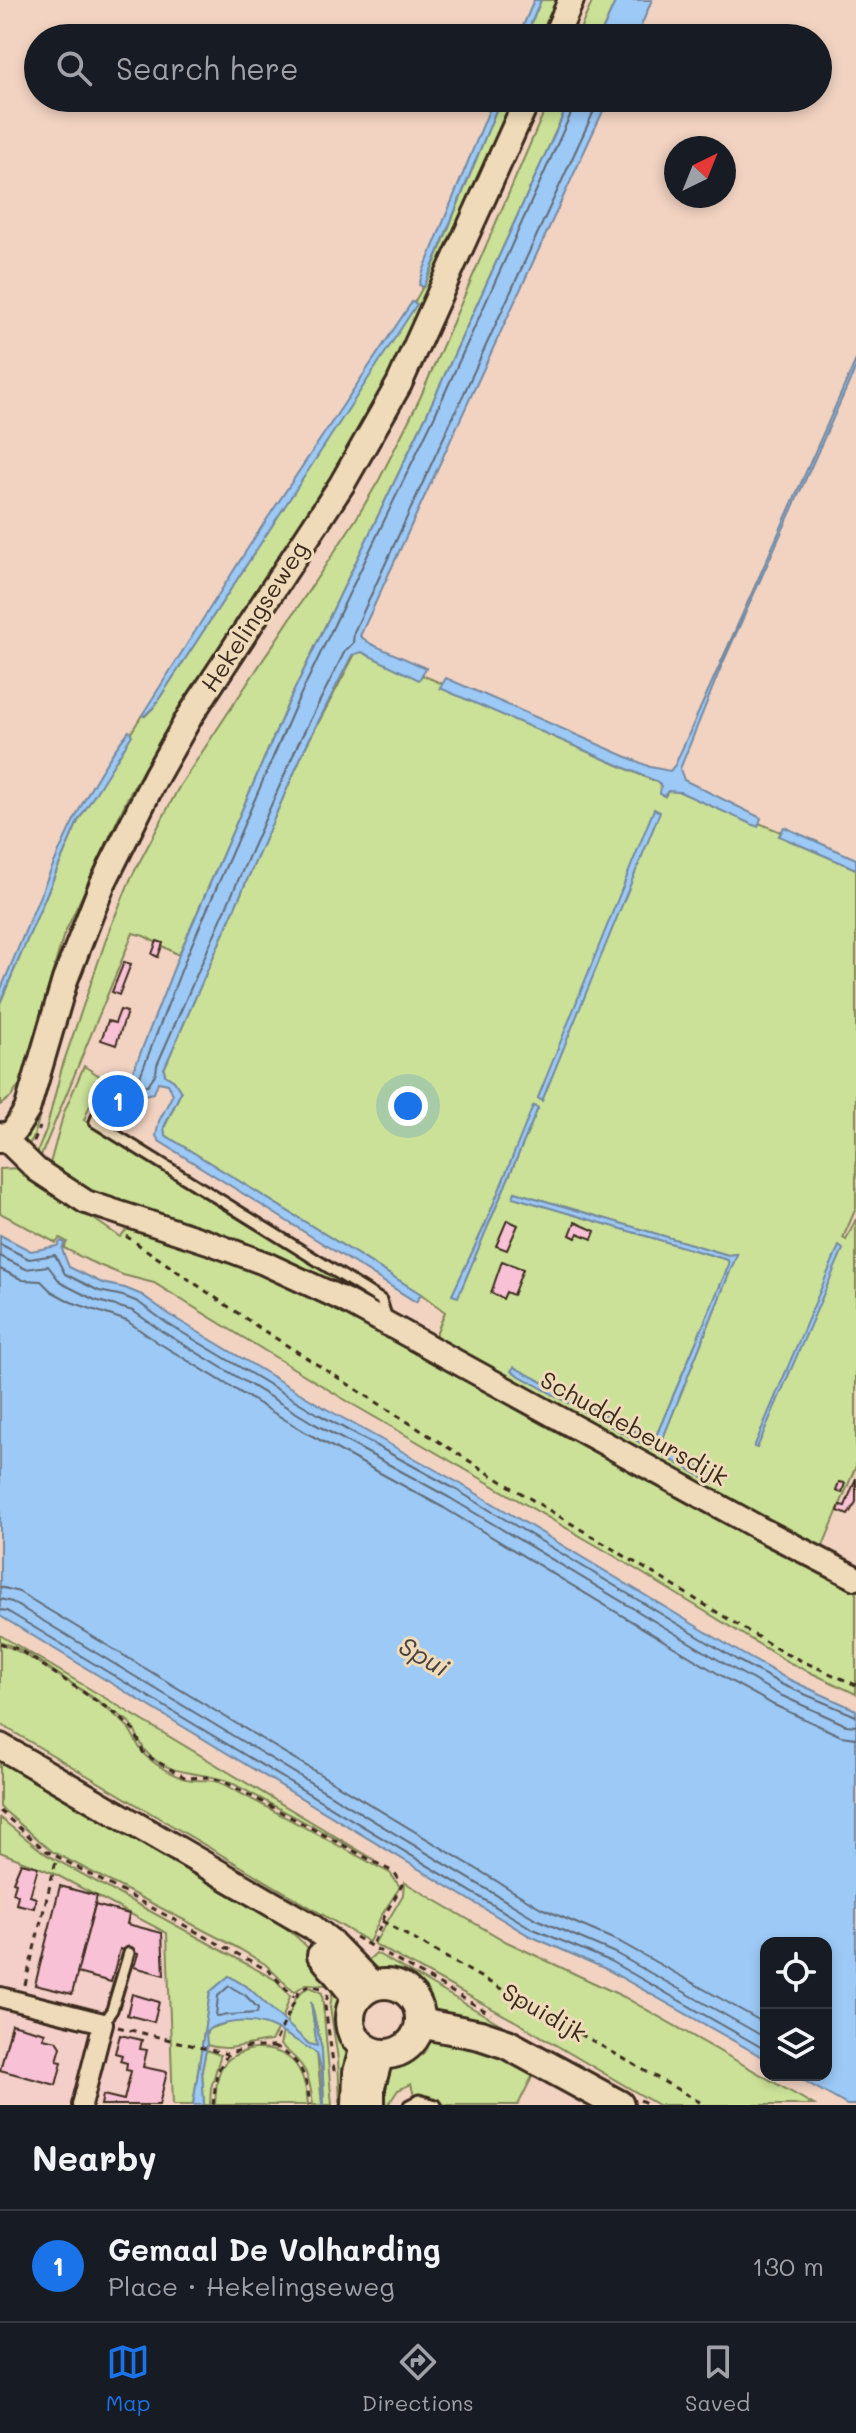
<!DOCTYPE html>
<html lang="en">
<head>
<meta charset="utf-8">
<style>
  :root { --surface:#171b24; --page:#20242c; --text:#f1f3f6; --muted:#9ea1a6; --line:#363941; --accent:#1a73e8 }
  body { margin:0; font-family:Mali,sans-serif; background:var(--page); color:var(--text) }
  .controls { position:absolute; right:24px; bottom:24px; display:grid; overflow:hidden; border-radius:16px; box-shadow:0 4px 12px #0003 }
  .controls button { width:72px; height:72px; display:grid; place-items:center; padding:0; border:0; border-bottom:2px solid var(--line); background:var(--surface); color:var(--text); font:40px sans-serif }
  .compass { position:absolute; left:664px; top:136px; width:72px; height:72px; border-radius:50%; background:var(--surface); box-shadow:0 4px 12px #0003; rotate:43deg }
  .you { position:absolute; left:408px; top:1106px; width:28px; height:28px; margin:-20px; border:6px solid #fff; border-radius:50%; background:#1a73e8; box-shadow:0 0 0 12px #1a73e833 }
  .badge { display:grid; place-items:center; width:52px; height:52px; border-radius:50%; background:var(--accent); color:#fff; font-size:26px; font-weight:700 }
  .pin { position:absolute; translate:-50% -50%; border:4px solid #fff; box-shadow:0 2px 8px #0006 }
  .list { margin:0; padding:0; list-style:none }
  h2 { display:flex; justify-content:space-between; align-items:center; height:104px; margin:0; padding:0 32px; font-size:34px }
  h2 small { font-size:26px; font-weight:400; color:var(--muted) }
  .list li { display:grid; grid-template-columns:52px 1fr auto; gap:24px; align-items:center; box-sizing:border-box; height:112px; padding:0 32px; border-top:2px solid var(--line) }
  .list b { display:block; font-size:30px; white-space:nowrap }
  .list p { margin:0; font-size:26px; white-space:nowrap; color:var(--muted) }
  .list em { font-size:26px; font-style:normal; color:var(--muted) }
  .icon { flex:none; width:44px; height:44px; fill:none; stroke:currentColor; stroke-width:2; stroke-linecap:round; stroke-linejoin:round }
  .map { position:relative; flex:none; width:856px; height:2105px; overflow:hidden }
  .search { position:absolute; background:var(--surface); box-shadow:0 4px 12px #0003; left:24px; right:24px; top:24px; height:88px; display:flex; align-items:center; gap:20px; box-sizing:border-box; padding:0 28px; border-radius:44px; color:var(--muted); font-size:30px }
  .sheet { height:216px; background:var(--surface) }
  nav { display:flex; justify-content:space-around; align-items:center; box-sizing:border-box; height:112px; border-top:2px solid var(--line); background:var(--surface); font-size:22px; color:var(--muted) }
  nav a { display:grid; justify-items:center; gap:4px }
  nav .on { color:var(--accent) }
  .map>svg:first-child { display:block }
</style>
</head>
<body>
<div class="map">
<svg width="856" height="2105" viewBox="0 0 856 2105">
  <rect width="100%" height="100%" fill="#f2d3c2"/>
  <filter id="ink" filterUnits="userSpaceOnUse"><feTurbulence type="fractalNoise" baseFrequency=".0125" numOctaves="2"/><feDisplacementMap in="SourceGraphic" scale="16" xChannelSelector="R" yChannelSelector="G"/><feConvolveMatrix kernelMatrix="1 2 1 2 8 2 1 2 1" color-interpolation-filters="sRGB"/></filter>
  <g filter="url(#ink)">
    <path fill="#f4cec8" d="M0,1842L169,1933L179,2105H0Z"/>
    <g fill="#cae197" stroke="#82865a" stroke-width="2" fill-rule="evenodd">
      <path d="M541,0H561L544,38H525Z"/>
      <path d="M593,0H616L599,38H576Z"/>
      <path d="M501,98H518L404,355L317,503L180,705L129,795L63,937L20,1084L11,1097L0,1105V1003L78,821L137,723L142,715L145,716L153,708L416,304L414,303L430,274Z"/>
      <path d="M536,98H541L439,328L393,421L357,484L197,728L138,837L88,947L34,1136L30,1143L25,1145V1132L85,944L176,757L329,521Z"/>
      <path d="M550,98H571L427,414L290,699L179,955L144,936L133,933L38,1163L37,1153L46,1130L62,1067L110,928L131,878L179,787L356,519L379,480L420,398Z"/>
      <path d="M356,652H362L419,679L422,675L443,684L441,688L659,783L665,796L668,791L680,792L757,826L759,823L781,832L779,836L856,869V1208L843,1238L846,1240L856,1219V1466L820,1553L433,1341L445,1312L421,1294L165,1135L164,1128L181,1092L174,1081L165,1075L164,1069L305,748ZM659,812L542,1100H541L538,1098ZM534,1106L538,1108L458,1296L453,1294L485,1225ZM515,1192L728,1255L737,1254L661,1443L668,1450L716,1477L713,1482L511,1371L542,1382L654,1441L729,1265L728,1260L514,1197Z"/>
      <path d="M84,1066L101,1077L84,1120L358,1287L376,1302L374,1306L88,1193L48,1171L64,1112Z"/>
      <path d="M20,1168L120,1237L129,1227C197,1247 263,1274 328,1303L856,1590V1694L788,1662L606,1551L352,1404L154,1283L123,1275L89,1261L64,1248L67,1242L60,1238L56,1243L0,1213V1169Z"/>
      <path d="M0,1635L375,1860L230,1782C203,1771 169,1777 147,1753C139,1744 137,1731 128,1721L25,1652L0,1641Z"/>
      <path d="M0,1644C27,1651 102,1704 124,1723C135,1733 137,1750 148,1758C158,1766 174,1776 186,1779C204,1783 207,1776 227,1786L390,1873L400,1887L381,1916L369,1942L0,1724Z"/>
      <path d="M0,1757L263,1910C289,1930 317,1950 331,1981L326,1985L306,1984L294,1992L265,1964L236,1947L53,1852L0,1807Z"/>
      <path d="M0,1818L47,1855L276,1980L290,1996L282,2020L250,1989L229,1976L210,1992L193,2105H173L167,1933L53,1873L0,1852Z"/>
      <path d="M404,1882L507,1942L624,1997L814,2105H658L515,2021L374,1944L403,1895Z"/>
      <path d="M376,1953L504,2026L440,2015L426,2005L415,1989L407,1983L395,1978L376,1976L361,1967Z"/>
      <path d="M310,1987L322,1993L332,2105H324L322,2050L311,2002L317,2046L309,2044L286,2024C291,2010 294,1992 310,1987Z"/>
      <path d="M333,1989L343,1999L344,2026L351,2050L349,2105H340L338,2059L330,2007Z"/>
      <path d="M236,2020L260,2022L278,2029L271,2041C248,2043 229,2053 207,2045L205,2039L208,2029Z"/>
      <path d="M283,2032L317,2053L322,2105H313C310,2074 305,2064 280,2045Z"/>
      <path d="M433,2041L460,2042L537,2067L518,2105H446L431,2097L414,2096L411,2084L398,2090L388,2105H378L387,2064Z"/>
      <path d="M254,2049C293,2048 305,2069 308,2105H215C217,2072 218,2056 254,2049Z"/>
      <path d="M206,2050L220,2055V2057L211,2088L210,2105H204L202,2070Z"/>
    </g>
    <g fill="#9cc9f6" stroke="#7589a0" stroke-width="2">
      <path d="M534,0H541L525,38H518Z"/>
      <path d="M616,0H652L636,38H599Z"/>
      <path d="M494,98H501L424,287L419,285L424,269Z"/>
      <path d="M571,98H609L360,636L371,644L426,668L419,680L362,652L352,655L305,748L164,1069L165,1075L174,1081L181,1092L164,1127L165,1135L421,1294L416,1302L159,1141L156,1136L159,1121L173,1094L168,1084L158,1082L154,1093L144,1095L129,1089L131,1077L179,955L290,699L427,414Z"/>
      <path d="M412,302L417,304L153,708L144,716L142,715L255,537Z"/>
      <path d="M856,360V367L721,667L680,769L684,780L761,818L758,827L680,792L668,791L664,796L660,794L661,786L658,782L440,688L446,678L650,767L670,771L675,765Z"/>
      <path d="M129,731L132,735L78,821L0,1003V991C36,909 73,800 129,731Z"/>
      <path d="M654,809L660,812L542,1101L538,1098Z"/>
      <path d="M784,827L856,859V869L779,836Z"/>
      <path d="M533,1106L538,1108L458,1297L452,1295L485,1225Z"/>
      <path d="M515,1192L728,1255L737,1254L661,1443L668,1450L716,1477L713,1483L511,1371L514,1367L654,1441L729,1265L728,1260L513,1197Z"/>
      <path d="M0,1235L31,1251L57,1246L61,1241L65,1243L62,1249L69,1267L102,1283L125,1288L142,1295L173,1317L323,1407L459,1483L741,1653L786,1678L856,1710V2105H847L794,2075H826V1943H766V2059L606,1969L528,1935L0,1616Z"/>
      <path d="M839,1246L843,1249L757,1448L754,1447Z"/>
      <path d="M229,1976L250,1989L309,2044L317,2046L311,2002L322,2050L324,2105H322L321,2069L317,2053C283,2034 264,2014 223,2024C215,2026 212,2026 206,2032L207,2045L202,2070L204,2105H193L210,1992Z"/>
    </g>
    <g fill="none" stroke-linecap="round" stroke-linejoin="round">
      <g stroke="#626a74" stroke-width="2">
        <path d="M578,98L434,417L297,702L186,958L139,1079L141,1085H148L156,1073L157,1065L298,744L345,651L353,643L354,632L600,98"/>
        <path d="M0,1244L29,1259L55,1255L65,1274L99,1291L123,1296L138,1302L168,1324L318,1414L455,1489L737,1660L783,1685L856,1716"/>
        <path d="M0,1256L26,1269L48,1266L61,1283L95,1300L133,1311L163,1332L313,1423L450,1498L732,1668L778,1694L846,1725L856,1726"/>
        <path d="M0,1269L23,1280L41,1281L51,1291L71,1302L127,1321L157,1342L307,1433L444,1508L727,1679L774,1705L841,1736L856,1738"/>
        <path d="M0,1587L19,1592L541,1908L620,1942L766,2024"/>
        <path d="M0,1599L12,1602L536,1919L615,1953L766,2038"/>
        <path d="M0,1610L7,1611L531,1928L610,1961L766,2050"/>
        <path d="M229,1986L245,1995L258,2008L257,2013L216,2016L218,1996Z"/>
      </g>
    </g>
    <g fill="#f9c1d6" stroke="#3b2a1e" stroke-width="2">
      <path d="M157,941L163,943L158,957L152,954Z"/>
      <path d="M124,962L131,964L119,995L112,992Z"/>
      <path d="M120,1010L127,1012L116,1045L101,1040L108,1021L115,1023Z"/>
      <path d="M101,1080L113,1085L110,1092L125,1098L126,1104L137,1108L131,1123L107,1113L112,1102L94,1094Z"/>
      <path d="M507,1220L518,1225L507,1250L496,1246Z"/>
      <path d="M575,1222L595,1231L592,1239L578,1233L576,1238L570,1235Z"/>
      <path d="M502,1261L523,1269L513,1295L506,1292L503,1299L491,1293Z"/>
      <path d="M856,1478V1502L848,1515L838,1511L840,1505L845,1506Z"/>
      <path d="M839,1482L845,1483L842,1493L836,1491Z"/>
      <path d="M21,1863L38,1867L30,1896L36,1898L34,1908L16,1904L18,1895L13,1893L16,1883L13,1882Z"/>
      <path d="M60,1886L97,1896L72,1994L35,1985Z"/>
      <path d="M95,1905L129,1914L127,1924L162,1933L164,1975L134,1967L138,1954L120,1949L111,1982L77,1973Z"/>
      <path d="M132,1994L159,2002L154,2022L127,2015Z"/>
      <path d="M12,2024L45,2033L43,2038L57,2041L61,2047L57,2061L62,2062L56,2085L0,2070Z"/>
      <path d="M120,2035L142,2040L140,2049L147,2050L143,2067L167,2072L159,2105H101L103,2095L124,2100L131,2071L126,2070L127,2063L120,2061L122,2055L115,2053Z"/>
    </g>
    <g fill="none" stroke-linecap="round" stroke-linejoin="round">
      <g stroke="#3b2a1e" stroke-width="15">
        <g id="service">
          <path d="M102,1104L95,1122L381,1300L387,1319"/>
          <path d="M103,2023L112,2010L129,1953"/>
          <path d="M409,2105L419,2100L436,2105"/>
        </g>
      </g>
      <g stroke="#3b2a1e" stroke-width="24">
        <path id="minor" d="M0,1997L103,2023L82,2105"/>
      </g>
      <g stroke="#3b2a1e" stroke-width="28">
        <path id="tertiary" d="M0,1134L37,1170L86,1202L208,1242L264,1263L344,1300L759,1528L856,1578"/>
      </g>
      <g stroke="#3b2a1e" stroke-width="30">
        <g id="secondary">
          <path d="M555,38L571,0"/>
          <path d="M0,1140L14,1131L27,1110L65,980L102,885L156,776L190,716L342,484L399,384L528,98"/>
          <path d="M0,1746L312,1927L330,1941L373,1985"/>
          <path d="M320,1955L356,1999"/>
          <path d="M355,2105L356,2072L363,2046"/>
          <path d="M372,2105V2087L381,2054"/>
        </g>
      </g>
      <g stroke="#3b2a1e" stroke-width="34">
        <g id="primary">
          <circle cx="385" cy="2019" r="35"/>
          <path d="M420,2023L480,2035L507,2044L619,2105"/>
        </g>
      </g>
      <g stroke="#3b2a1e" stroke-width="3" stroke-dasharray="6 6" stroke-linecap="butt">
        <path d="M34,1142L40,1127"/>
        <path d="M126,1236L258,1327L493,1476L784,1653L856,1685"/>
        <path d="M0,1643L18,1649L119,1716L135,1732L144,1754L186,1778L207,1777L223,1781L395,1873L402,1885L386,1913L372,1945"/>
        <path d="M0,1811L45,1850L269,1971L294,1997"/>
        <path d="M382,1921L705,2105"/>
        <path d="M355,1937L491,2014"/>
        <path d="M25,1985L57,1857"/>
        <path d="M328,1994L325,2006L335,2077"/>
        <path d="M118,2027L227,2054"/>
        <path d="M273,2047C301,2058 307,2077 310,2105"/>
        <path d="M640,2100L650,2105"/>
        <path d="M213,2105L217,2072L228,2054L249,2047H273L299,1991L310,1985L321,1988"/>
      </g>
      <use href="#service" stroke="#efdbb9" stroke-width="9"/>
      <use href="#minor" stroke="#efdbb9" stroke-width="18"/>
      <use href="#tertiary" stroke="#efdbb9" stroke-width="22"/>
      <use href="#secondary" stroke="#efdbb9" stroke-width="24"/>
      <use href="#primary" stroke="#efdbb9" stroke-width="28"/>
    </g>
  </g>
  <g text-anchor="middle" stroke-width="6" stroke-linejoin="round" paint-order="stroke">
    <g font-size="24" fill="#3b2a1e" stroke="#efdbb9">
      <text transform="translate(255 617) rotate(-57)" y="8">Hekelingseweg</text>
      <text transform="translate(634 1429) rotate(29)" y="8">Schuddebeursdijk</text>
      <text transform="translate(544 2013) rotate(30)" y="8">Spuidijk</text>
    </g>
    <g font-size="26" font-style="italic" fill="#4a423e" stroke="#efdbb9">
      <text transform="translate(424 1657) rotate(30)" y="9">Spui</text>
    </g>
  </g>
</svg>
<div class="controls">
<button><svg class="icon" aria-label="locate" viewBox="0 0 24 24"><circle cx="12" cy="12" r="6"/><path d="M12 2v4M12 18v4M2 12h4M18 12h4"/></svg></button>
<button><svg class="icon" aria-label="layers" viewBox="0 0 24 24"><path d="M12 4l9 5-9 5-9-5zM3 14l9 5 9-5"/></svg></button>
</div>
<svg class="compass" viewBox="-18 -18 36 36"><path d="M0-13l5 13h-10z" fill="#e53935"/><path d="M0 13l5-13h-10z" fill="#9ea1a6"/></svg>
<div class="you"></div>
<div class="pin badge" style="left:118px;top:1101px">1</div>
<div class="search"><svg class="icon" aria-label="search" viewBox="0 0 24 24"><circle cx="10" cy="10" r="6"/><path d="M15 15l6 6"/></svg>Search here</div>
</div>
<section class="sheet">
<h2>Nearby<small></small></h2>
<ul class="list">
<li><span class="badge">1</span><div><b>Gemaal De Volharding</b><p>Place · Hekelingseweg</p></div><em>130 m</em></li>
</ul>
</section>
<nav>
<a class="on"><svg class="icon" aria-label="map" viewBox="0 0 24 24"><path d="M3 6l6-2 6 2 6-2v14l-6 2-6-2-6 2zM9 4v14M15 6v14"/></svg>Map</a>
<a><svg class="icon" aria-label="directions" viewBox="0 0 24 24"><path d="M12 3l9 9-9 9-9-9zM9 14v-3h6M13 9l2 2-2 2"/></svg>Directions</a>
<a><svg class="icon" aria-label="saved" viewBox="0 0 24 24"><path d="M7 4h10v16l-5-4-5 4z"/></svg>Saved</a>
</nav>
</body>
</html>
